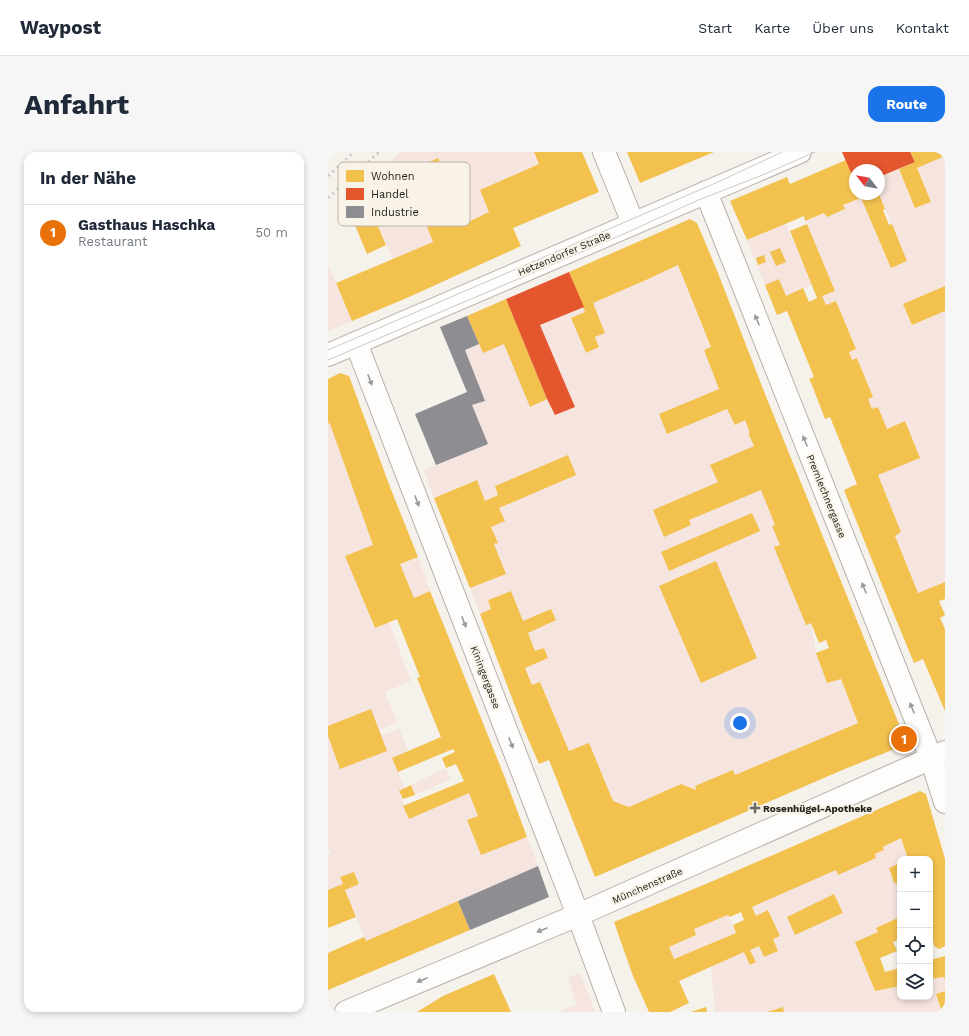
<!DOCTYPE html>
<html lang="de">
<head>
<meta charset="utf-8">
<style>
  :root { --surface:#fff; --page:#f6f6f7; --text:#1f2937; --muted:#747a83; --line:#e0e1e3; --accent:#1a73e8 }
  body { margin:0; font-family:"Work Sans",sans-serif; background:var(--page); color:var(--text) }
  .controls { position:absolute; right:12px; bottom:12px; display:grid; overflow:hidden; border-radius:8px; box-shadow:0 2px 6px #0003 }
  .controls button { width:36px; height:36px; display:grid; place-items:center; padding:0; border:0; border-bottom:1px solid var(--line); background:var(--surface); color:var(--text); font:20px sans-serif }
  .compass { position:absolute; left:521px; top:12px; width:36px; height:36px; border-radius:50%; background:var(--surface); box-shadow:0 2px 6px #0003; rotate:301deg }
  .you { position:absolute; left:412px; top:571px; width:14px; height:14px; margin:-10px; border:3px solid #fff; border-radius:50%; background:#1a73e8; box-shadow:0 0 0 6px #1a73e833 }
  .badge { display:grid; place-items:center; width:26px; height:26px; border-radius:50%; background:var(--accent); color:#fff; font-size:13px; font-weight:700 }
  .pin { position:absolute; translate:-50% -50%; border:2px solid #fff; box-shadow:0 1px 4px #0006 }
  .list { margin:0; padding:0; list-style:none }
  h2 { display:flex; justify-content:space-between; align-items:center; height:52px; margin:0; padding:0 16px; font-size:17px }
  h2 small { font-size:13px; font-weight:400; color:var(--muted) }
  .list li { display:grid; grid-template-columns:26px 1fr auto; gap:12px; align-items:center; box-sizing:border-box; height:56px; padding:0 16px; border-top:1px solid var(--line) }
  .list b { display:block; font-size:15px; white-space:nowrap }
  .list p { margin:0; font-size:13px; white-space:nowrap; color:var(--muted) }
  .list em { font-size:13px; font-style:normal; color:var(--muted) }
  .icon { flex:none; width:22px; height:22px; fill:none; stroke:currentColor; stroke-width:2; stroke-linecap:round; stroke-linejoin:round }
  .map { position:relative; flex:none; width:617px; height:860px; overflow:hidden; border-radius:12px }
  header { display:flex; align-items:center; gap:24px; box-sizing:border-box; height:56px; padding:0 20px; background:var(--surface); border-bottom:1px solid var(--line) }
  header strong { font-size:19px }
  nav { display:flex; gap:22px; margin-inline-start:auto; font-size:14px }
  .intro { display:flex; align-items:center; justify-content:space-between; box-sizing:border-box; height:96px; padding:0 24px }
  h1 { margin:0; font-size:28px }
  .button { padding:10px 18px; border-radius:12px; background:var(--accent); color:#fff; font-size:14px; font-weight:700 }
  main { display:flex; gap:24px; padding:0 24px }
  aside { flex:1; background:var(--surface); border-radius:12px; box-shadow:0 2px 6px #0003 }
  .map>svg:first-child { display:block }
</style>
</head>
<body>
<header>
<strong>Waypost</strong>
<nav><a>Start</a><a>Karte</a><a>Über uns</a><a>Kontakt</a></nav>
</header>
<div class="intro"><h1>Anfahrt</h1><a class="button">Route</a></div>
<main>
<aside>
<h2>In der Nähe<small></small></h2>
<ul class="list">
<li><span class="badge" style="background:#e8710a">1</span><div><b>Gasthaus Haschka</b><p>Restaurant</p></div><em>50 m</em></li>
</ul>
</aside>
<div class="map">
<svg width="617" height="860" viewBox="0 0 617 860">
  <rect width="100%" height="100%" fill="#f5f1eb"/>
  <g fill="#f6e4df" fill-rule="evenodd">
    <path d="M72,0H206L211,12L152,38L161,60L138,71L111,7L92,14L114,68L99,75L105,90L65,107L34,36Z"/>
    <path d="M617,4V134L575,152L584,173L617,159V430L590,441L567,384L573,380L550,323L577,269L559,277L550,255L544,257L540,247L545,245L530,207L524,208L521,200L527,197L508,149L498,153L494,144L507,139L478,69L496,61L499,65L517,58L515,53L533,46L563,116L579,109L551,42V25L571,17L588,56L603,50L589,16Z"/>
    <path d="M458,72L484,133L458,144L451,127L437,133L419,88Z"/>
    <path d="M0,113L24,169L0,179Z"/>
    <path d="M350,113L383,195L376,198L391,237L331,262L339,282L399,257L407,273L417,268L422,281L426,294L390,330L325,358L336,385L362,373L361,368L433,338L447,373L444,374L483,471L488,501L499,531L513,527L530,571L407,623L405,618L367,634L368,638L353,632L301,655L285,649L241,599L212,530L204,533L197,516L220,506L216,496L207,499L200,481L227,468L223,457L195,469L182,439L160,448L163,457L152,462L142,436L178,422L166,392L170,391L163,375L176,369L171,356L247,323L240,303L167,334L170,343L157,349L148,328L106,346L96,318L160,292L144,253L156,249L137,198L151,192L155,201L176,192L202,255L219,247L227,263L247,254L212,173L256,155L257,160L243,166L258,201L271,195L267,185L277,181L265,151L318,128ZM387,410L429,506L373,531Z"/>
    <path d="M0,271L2,272L45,393L18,404L47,476L61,470L83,529L57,540L69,570L51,578L54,584L71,576L80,599L64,606L77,636L71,640C75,648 77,657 80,666L141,641L150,664L140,668L153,702L199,685L210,714L38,789L17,738L31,732L27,720L12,725L15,732L0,738V702L3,701L0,694Z"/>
    <path d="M90,405L102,439L86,446L72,412Z"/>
    <path d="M118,616L123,627L87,643L83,633Z"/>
    <path d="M573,686L580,707H572V711L561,716L566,731H568L570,737L572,736V765L548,776L550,780L527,790L547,839L572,834V845H602V827L616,825L617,829V839L608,842L614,860H456L454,855L438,860H387L383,814L416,800L423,813L428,810L422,798L431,794L436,805L450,799L445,787L452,784L441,758L428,764L424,755L508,718L510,723L548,706L547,702L556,698L555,695ZM506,742L515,761L468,783L459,765Z"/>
    <path d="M400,763L408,781L346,807L341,795L368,783L366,777Z"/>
    <path d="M252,821L267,860H233L232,859L249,853L240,825Z"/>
  </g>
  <g fill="#f2c14e" fill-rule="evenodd">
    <path d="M206,0H254L271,40L185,76L193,94L81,145L24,169L8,131L105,90L99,75L114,68L92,14L110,6L138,71L161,60L152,38L211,12Z"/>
    <path d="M299,0H386L312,31Z"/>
    <path d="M582,0H617V4L589,16L603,50L587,56L571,17L587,10Z"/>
    <path d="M518,8L527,30V42H551L557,57L555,58L561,73L564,72L579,109L563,116L533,46L515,53L517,57L499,65L496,61L477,69L476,64L419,88L402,49L459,25L462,32Z"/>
    <path d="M40,51L58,93L39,102L24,66Z"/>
    <path d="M362,67L369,71L390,121L437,242L579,592L512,619L267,725L221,608L211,612L195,575L152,462L163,457L160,448L183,439L195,469L223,457L228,468L200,481L207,499L216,496L220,506L197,516L204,533L212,530L241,599L261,591L285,649L301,655L353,632L368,638L367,634L405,618L407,623L530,571L513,527L499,531L488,501L501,496L498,488L491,491L483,471L478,473L446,395L452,393L444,374L447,373L433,338L361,368L363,373L336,385L325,358L390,330L382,313L426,294L420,281H422L417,268L407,273L399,257L339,282L331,262L391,237L376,198L383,195L350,113L318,128L265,151L277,181L267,185L271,195L258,201L243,166L257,160L241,120Z"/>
    <path d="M479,72L507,139L494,144L498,153L508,149L528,197L521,200L524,208L529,206L545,245L540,247L544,257L550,255L559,277L577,269L592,306L550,323L573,380L567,384L590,441L617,430V447L611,449L617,463L612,466L617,477V559L595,507L586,511L562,453L516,338L529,332L502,265L497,267L484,233L481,227L486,225L459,159L449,163L437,133L451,127L458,144L475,136L481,150L489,146L462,79Z"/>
    <path d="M452,96L458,110L448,114L442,100Z"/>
    <path d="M436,103L438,110L430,113L428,106Z"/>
    <path d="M617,134V159L584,173L575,152Z"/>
    <path d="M178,147L219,247L202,255L176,192L155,201L139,164Z"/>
    <path d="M12,221L21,224L62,335L90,405L72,412L86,446L102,439L177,626L199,685L153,703L139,668L150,664L141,641L81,667L75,654L136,629L128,612L118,616L114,606L127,600L125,597L70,620L64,606L113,585L89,526L92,525L69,467L47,476L17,404L45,393L2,272L0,271V227Z"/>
    <path d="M240,303L248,323L171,356L177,369L163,375L170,391L166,392L178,422L142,436L106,346L149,328L157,349L170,343L167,334Z"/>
    <path d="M424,361L432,379L341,419L333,400Z"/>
    <path d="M388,409L429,506L373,531L331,434Z"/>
    <path d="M43,557L59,599L12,617L0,584V574Z"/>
    <path d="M83,633L87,643L75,647L71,639Z"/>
    <path d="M592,639L598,642L617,707V794L611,797L606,794L605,788L602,789V774L605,773L602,762V707H580L573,686L555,695L556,698L547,702L548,706L510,723L508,718L424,755L428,764L440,758L452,784L445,787L450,799L436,805L431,794L422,798L428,810L422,813L416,800L351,829L361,851L342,860H321L305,824L286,770L385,729ZM413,760L416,768L405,773L408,781L346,807L341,795L368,783L366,777L400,763L402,765Z"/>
    <path d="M572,711V736L570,737L568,731H566L561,716Z"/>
    <path d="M26,720L31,732L17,738L28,765L0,776V738L15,732L12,725Z"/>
    <path d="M506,742L515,761L467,783L459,765Z"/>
    <path d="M130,749L142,778L0,838V801L36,785L38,789Z"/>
    <path d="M572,765V787L565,790L569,799L552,806L557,820L572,816V834L547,839L527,790L550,780L548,776Z"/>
    <path d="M617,804V828L616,825L602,827V808Z"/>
    <path d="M166,822L183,860H89L115,844Z"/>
    <path d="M617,839V859L614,860L608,842Z"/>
    <path d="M378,855L379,860H363Z"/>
    <path d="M455,855L456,860H439Z"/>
  </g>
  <g fill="#e4572e">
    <path d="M514,0H582L587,10L551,25V18H527V30Z"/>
    <path d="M241,120L256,155L212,173L247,255L227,263L219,247L178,147Z"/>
  </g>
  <g fill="#8d8d92">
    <path d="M139,164L151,192L137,198L157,249L144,253L160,292L108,313L87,262L139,240L112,175Z"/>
    <path d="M210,714L221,745L142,778L130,749Z"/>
  </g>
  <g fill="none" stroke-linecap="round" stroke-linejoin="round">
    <g stroke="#b4b1ac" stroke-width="24">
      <g id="minor">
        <path d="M276,0L305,71"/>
        <path d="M378,40L603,606L617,650"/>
        <path d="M28,191L250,763L286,860"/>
        <path d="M18,860L250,763L617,600"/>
      </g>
    </g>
    <g stroke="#b4b1ac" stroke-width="24">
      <path id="major" d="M0,203L472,0"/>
    </g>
    <use href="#minor" stroke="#fefdfc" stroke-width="22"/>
    <use href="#major" stroke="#fefdfc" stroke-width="22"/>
    <g stroke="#cbcac8" stroke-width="1">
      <path d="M0,198L390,30L454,0"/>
      <path d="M0,208L298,81L368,49L437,22L487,0"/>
    </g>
    <g stroke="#cbcac8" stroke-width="3" stroke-dasharray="2 4" stroke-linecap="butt">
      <path d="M0,3L4,0"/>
      <path d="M0,24L26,0"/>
      <path d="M0,46L51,0"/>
    </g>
  </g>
  <defs><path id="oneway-solid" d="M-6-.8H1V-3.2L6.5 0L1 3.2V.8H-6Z"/></defs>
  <g fill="#9b9a98">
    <use href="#oneway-solid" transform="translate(429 168) rotate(-112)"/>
    <use href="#oneway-solid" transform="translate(42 228) rotate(69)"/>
    <use href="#oneway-solid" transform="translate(477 289) rotate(-112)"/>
    <use href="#oneway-solid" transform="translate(89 349) rotate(69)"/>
    <use href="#oneway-solid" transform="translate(536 436) rotate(-112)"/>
    <use href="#oneway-solid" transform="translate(136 470) rotate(69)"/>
    <use href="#oneway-solid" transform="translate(584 556) rotate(-112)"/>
    <use href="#oneway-solid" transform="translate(183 591) rotate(69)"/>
    <use href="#oneway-solid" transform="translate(214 778) rotate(157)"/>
    <use href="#oneway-solid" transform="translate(94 828) rotate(157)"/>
  </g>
  <path fill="#6c6a65" stroke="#f9f2e7" stroke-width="1.5" d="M425 650h4v4h4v4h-4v4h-4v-4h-4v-4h4z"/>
  <g text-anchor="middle" stroke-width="4" stroke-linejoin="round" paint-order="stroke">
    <g font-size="10" fill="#23211d" stroke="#f9f2e7">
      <text transform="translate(236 101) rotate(-23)" y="4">Hetzendorfer Straße</text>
      <text transform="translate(499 344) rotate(68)" y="4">Premlechnergasse</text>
      <text transform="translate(158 525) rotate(69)" y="4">Kiningergasse</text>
      <text transform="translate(319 733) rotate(-24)" y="4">Münchenstraße</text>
    </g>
    <g font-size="10" font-weight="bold" fill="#23211d" stroke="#f9f2e7" text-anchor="start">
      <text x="435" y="660">Rosenhügel-Apotheke</text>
    </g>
  </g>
  <rect x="10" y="10" width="132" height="64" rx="6" fill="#f9f2e7" stroke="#b9b3aa" stroke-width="1"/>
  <rect x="18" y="18" width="18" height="12" fill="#f2c14e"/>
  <rect x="18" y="36" width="18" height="12" fill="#e4572e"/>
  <rect x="18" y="54" width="18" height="12" fill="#8d8d92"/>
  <g font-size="11" fill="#23211d">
    <text x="43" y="28">Wohnen</text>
    <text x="43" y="46">Handel</text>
    <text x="43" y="64">Industrie</text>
  </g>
</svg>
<div class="controls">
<button>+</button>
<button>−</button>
<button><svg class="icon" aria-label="locate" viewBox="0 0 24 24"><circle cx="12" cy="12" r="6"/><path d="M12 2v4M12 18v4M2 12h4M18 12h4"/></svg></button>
<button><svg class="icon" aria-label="layers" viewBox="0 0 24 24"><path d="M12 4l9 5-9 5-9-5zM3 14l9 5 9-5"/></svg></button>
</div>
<svg class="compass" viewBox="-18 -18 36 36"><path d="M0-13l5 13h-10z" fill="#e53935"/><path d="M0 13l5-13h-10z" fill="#747a83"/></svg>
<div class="you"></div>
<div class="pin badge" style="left:576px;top:587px;background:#e8710a">1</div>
</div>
</main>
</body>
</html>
